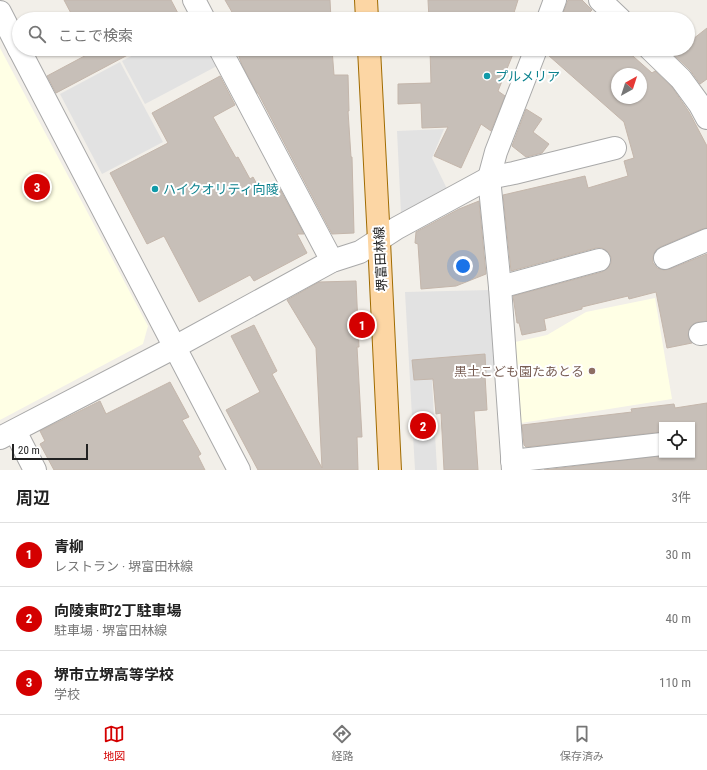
<!DOCTYPE html>
<html lang="ja">
<head>
<meta charset="utf-8">
<style>
  :root { --surface:#fff; --page:#f2f2f2; --text:#222; --muted:#767676; --line:#e0e0e0; --accent:#d40000 }
  body { margin:0; font-family:"Roboto Condensed","Noto Sans JP",sans-serif; background:var(--page); color:var(--text) }
  .controls { position:absolute; right:12px; bottom:12px; display:grid; overflow:hidden; border-radius:0px; box-shadow:0 1px 3px #0004 }
  .controls button { width:36px; height:36px; display:grid; place-items:center; padding:0; border:0; border-bottom:1px solid var(--line); background:var(--surface); color:var(--text); font:20px sans-serif }
  .compass { position:absolute; left:611px; top:68px; width:36px; height:36px; border-radius:50%; background:var(--surface); box-shadow:0 1px 3px #0004; rotate:39deg }
  .scale { position:absolute; left:12px; bottom:10px; width:76px; box-sizing:border-box; padding-left:4px; border:2px solid #222; border-top:0; font-size:11px; line-height:14px; white-space:nowrap; color:#222; -webkit-text-stroke:3px #fff; paint-order:stroke }
  .you { position:absolute; left:463px; top:266px; width:14px; height:14px; margin:-10px; border:3px solid #fff; border-radius:50%; background:#1a73e8; box-shadow:0 0 0 6px #1a73e833 }
  .badge { display:grid; place-items:center; width:26px; height:26px; border-radius:50%; background:var(--accent); color:#fff; font-size:13px; font-weight:700 }
  .pin { position:absolute; translate:-50% -50%; border:2px solid #fff; box-shadow:0 1px 4px #0006 }
  .list { margin:0; padding:0; list-style:none }
  h2 { display:flex; justify-content:space-between; align-items:center; height:52px; margin:0; padding:0 16px; font-size:17px }
  h2 small { font-size:13px; font-weight:400; color:var(--muted) }
  .list li { display:grid; grid-template-columns:26px 1fr auto; gap:12px; align-items:center; box-sizing:border-box; height:64px; padding:0 16px; border-top:1px solid var(--line) }
  .list b { display:block; font-size:15px; white-space:nowrap }
  .list p { margin:0; font-size:13px; white-space:nowrap; color:var(--muted) }
  .list em { font-size:13px; font-style:normal; color:var(--muted) }
  .icon { flex:none; width:22px; height:22px; fill:none; stroke:currentColor; stroke-width:2; stroke-linecap:round; stroke-linejoin:round }
  .map { position:relative; flex:none; width:707px; height:470px; overflow:hidden }
  .search { position:absolute; background:var(--surface); box-shadow:0 1px 3px #0004; left:12px; right:12px; top:12px; height:44px; display:flex; align-items:center; gap:10px; box-sizing:border-box; padding:0 14px; border-radius:22px; color:var(--muted); font-size:15px }
  .sheet { height:244px; background:var(--surface) }
  nav { display:flex; justify-content:space-around; align-items:center; box-sizing:border-box; height:56px; border-top:1px solid var(--line); background:var(--surface); font-size:11px; color:var(--muted) }
  nav a { display:grid; justify-items:center; gap:2px }
  nav .on { color:var(--accent) }
  .map>svg:first-child { display:block }
</style>
</head>
<body>
<div class="map">
<svg width="707" height="470" viewBox="0 0 707 470">
  <rect width="100%" height="100%" fill="#f2efe9"/>
  <g fill="#ffffe5">
    <path d="M0,48L148,326L143,344L0,420Z"/>
    <path d="M655,298L672,399L521,423L515,342L547,335L586,312Z"/>
  </g>
  <g fill="#e2e2e2">
    <path d="M145,49H208L217,66L145,104L122,61Z"/>
    <path d="M120,62L163,142L102,174L60,94Z"/>
    <path d="M444,129L432,158L447,189L401,214L397,131Z"/>
    <path d="M491,290L497,367H494L495,377L432,381L437,470H415L405,292Z"/>
  </g>
  <g fill="#c7bfb8" stroke="#c4b6ab" fill-rule="evenodd">
    <path d="M64,0H171L181,19H74Z"/>
    <path d="M225,0H330L331,19H236Z"/>
    <path d="M428,0H518L512,19H429Z"/>
    <path d="M568,0H582L592,10L587,15L591,19H561Z"/>
    <path d="M707,28V79L700,84L690,70L674,55L681,49H688V43Z"/>
    <path d="M90,49H139L56,93L47,76L92,52Z"/>
    <path d="M248,49H332L334,75H348L349,111H348L351,157H352L354,233L332,234L258,93H257L242,65L238,54Z"/>
    <path d="M430,49H515L498,91L505,96L491,131L481,124L461,168L434,156L448,127L422,128L421,103L398,104V84L431,83Z"/>
    <path d="M550,49H625L652,73L655,71L672,87L689,112L707,146V228L702,229L660,247L655,251L653,257V263L657,268L664,270L670,269L707,254V321L698,322L693,324L689,329L688,336L692,343L667,348L656,292L629,299L628,296L582,307V309L544,319L546,330L522,335L519,323H517L513,296L602,272L608,268L611,263V257L607,251L602,248H596L511,271L503,195L585,176L588,188L628,176L624,161L634,158L624,122L548,55ZM617,74H641V98H617Z"/>
    <path d="M220,76L235,105L213,117L236,158L238,157L250,179L253,177L264,197L280,189L304,234H297L307,253L254,281L250,275L199,302L164,236L147,244L110,173L168,143L152,113Z"/>
    <path d="M526,109L542,119L533,132L549,144L542,153L526,157L512,146Z"/>
    <path d="M479,201L486,274L456,286L421,289L418,244L415,243L416,232L459,209Z"/>
    <path d="M356,281L359,347H357L362,437H357L358,470H258L226,410L260,392L231,336L254,325L277,371L272,374L322,468L316,348L287,300L319,282Z"/>
    <path d="M485,354L486,375H485L487,410L474,411L478,470H444L441,413L436,414L433,379L414,380L412,360Z"/>
    <path d="M170,382L189,417L182,420L201,454L198,456L205,470H54L40,444L45,441L40,431L100,401L106,414Z"/>
    <path d="M707,403V470H544L667,455H692V425H662V432L526,447L524,445L522,425L632,412L631,409L674,404L675,408Z"/>
  </g>
  <g fill="none" stroke-linecap="round" stroke-linejoin="round">
    <g stroke="#a9a9a9" stroke-width="24">
      <g id="minor">
        <path d="M194,0L204,19"/>
        <path d="M600,0L620,19"/>
        <path d="M0,12L19,49"/>
        <path d="M548,19L555,0"/>
        <path d="M19,49L239,470"/>
        <path d="M220,49L332,261"/>
        <path d="M650,49L681,79L700,105L707,118"/>
        <path d="M665,258L707,240"/>
        <path d="M500,287L599,260"/>
        <path d="M700,334L707,333"/>
        <path d="M15,431L35,470"/>
        <path d="M0,438L175,347L332,261L360,252L397,228L489,178L514,173L615,148"/>
        <path d="M512,461L662,444"/>
        <path d="M513,470L500,287L489,178L496,152L536,49"/>
      </g>
    </g>
    <g stroke="#a06b00" stroke-width="24">
      <g id="major">
        <path d="M366,0L367,19"/>
        <path d="M369,49L379,241L390,470"/>
      </g>
    </g>
    <use href="#minor" stroke="#fff" stroke-width="22"/>
    <use href="#major" stroke="#fcd6a4" stroke-width="22"/>
  </g>
  <g fill="#0f9aa8" stroke="#fff" stroke-width="1.5">
    <circle cx="487" cy="76" r="4"/>
    <circle cx="155" cy="189" r="4"/>
  </g>
  <circle fill="#8d6e63" stroke="#fff" stroke-width="1.5" cx="592" cy="371" r="4"/>
  <g text-anchor="middle" stroke-width="4" stroke-linejoin="round" paint-order="stroke">
    <g font-size="13" fill="#0d838f" stroke="#fff" text-anchor="start">
      <text x="495" y="81">プルメリア</text>
      <text x="163" y="194">ハイクオリティ向陵</text>
    </g>
    <g font-size="13" fill="#222" stroke="#fff">
      <text transform="translate(380 259) rotate(-93)" y="5">堺富田林線</text>
    </g>
    <g font-size="13" fill="#785e54" stroke="#fff" text-anchor="end">
      <text x="584" y="376">黒土こども園たあとる</text>
    </g>
  </g>
</svg>
<div class="controls">
<button><svg class="icon" aria-label="locate" viewBox="0 0 24 24"><circle cx="12" cy="12" r="6"/><path d="M12 2v4M12 18v4M2 12h4M18 12h4"/></svg></button>
</div>
<svg class="compass" viewBox="-18 -18 36 36"><path d="M0-13l5 13h-10z" fill="#e53935"/><path d="M0 13l5-13h-10z" fill="#767676"/></svg>
<div class="scale">20 m</div>
<div class="you"></div>
<div class="pin badge" style="left:362px;top:325px">1</div>
<div class="pin badge" style="left:423px;top:426px">2</div>
<div class="pin badge" style="left:37px;top:187px">3</div>
<div class="search"><svg class="icon" aria-label="search" viewBox="0 0 24 24"><circle cx="10" cy="10" r="6"/><path d="M15 15l6 6"/></svg>ここで検索</div>
</div>
<section class="sheet">
<h2>周辺<small>3件</small></h2>
<ul class="list">
<li><span class="badge">1</span><div><b>青柳</b><p>レストラン · 堺富田林線</p></div><em>30 m</em></li>
<li><span class="badge">2</span><div><b>向陵東町2丁駐車場</b><p>駐車場 · 堺富田林線</p></div><em>40 m</em></li>
<li><span class="badge">3</span><div><b>堺市立堺高等学校</b><p>学校</p></div><em>110 m</em></li>
</ul>
</section>
<nav>
<a class="on"><svg class="icon" aria-label="map" viewBox="0 0 24 24"><path d="M3 6l6-2 6 2 6-2v14l-6 2-6-2-6 2zM9 4v14M15 6v14"/></svg>地図</a>
<a><svg class="icon" aria-label="directions" viewBox="0 0 24 24"><path d="M12 3l9 9-9 9-9-9zM9 14v-3h6M13 9l2 2-2 2"/></svg>経路</a>
<a><svg class="icon" aria-label="saved" viewBox="0 0 24 24"><path d="M7 4h10v16l-5-4-5 4z"/></svg>保存済み</a>
</nav>
</body>
</html>
